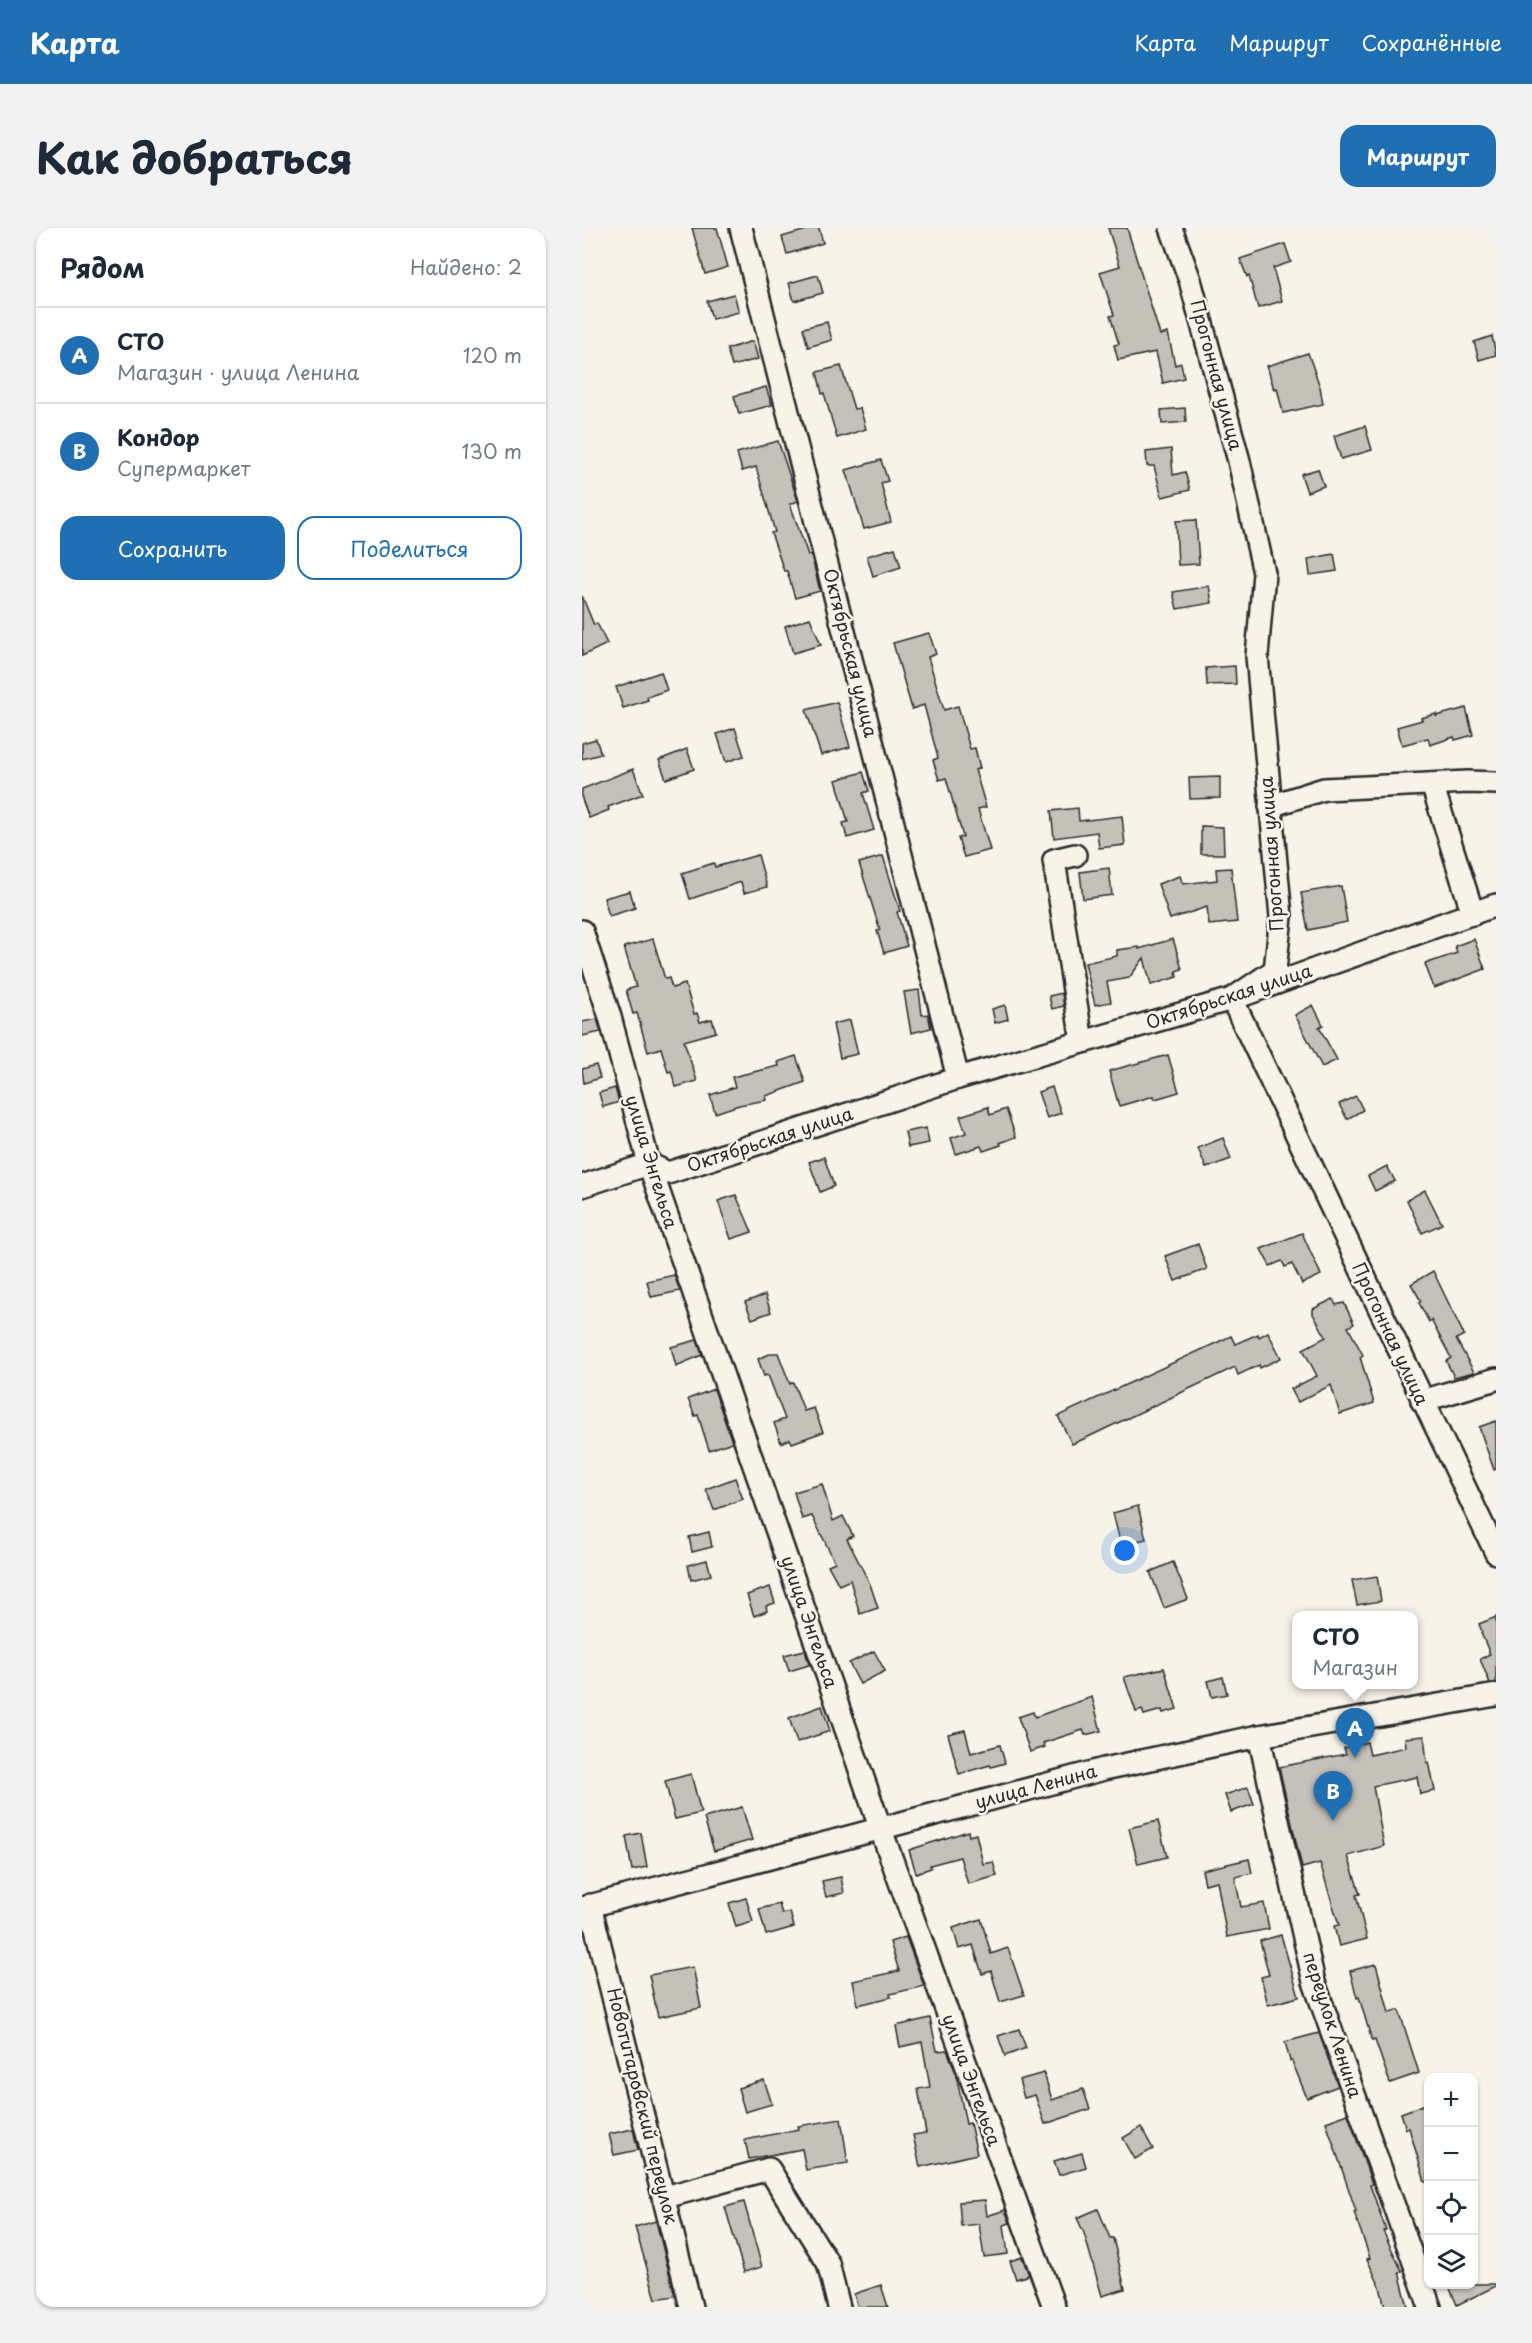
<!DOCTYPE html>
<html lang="ru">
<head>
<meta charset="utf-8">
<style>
  :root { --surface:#fff; --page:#f2f2f3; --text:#1f2937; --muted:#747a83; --line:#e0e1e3; --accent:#1f6fb2 }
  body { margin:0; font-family:"Playpen Sans",sans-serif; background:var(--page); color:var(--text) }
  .controls { position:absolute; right:18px; bottom:18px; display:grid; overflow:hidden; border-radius:12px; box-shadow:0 2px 4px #0004 }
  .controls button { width:54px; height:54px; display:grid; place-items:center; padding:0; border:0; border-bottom:2px solid var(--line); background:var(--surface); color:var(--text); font:30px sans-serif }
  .you { position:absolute; left:543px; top:1323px; width:21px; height:21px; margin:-15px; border:4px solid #fff; border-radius:50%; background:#1a73e8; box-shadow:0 0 0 9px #1a73e833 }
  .badge { display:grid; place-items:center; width:39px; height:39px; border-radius:50%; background:var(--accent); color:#fff; font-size:20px; font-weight:700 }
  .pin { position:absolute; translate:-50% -50px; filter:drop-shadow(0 2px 3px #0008) }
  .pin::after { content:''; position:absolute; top:32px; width:21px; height:18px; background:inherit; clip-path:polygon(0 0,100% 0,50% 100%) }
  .popup { position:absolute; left:710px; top:1383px; width:126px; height:78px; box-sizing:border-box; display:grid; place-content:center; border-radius:12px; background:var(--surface); filter:drop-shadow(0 2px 4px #0005); font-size:20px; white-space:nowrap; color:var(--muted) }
  .popup b { font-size:22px; color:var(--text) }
  .popup::after { content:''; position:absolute; left:50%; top:100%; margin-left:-12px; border:12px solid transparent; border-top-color:var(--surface) }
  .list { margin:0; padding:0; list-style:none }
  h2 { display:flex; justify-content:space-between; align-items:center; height:78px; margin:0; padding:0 24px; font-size:26px }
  h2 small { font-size:20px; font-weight:400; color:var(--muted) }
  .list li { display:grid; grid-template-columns:39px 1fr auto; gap:18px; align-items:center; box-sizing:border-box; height:96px; padding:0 24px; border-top:2px solid var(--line) }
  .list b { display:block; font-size:22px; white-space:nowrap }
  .list p { margin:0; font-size:20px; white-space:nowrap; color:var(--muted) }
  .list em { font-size:20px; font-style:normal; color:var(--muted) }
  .actions { display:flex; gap:12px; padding:18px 24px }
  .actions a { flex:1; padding:14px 0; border:2px solid var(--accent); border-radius:18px; text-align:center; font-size:21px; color:var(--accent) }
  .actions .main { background:var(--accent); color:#fff }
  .icon { flex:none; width:33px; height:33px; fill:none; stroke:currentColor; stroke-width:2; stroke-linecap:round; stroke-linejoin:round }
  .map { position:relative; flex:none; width:914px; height:2079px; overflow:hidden; border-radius:18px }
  header { display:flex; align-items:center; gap:36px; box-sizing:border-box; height:84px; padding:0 30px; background:var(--accent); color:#fff }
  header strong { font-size:28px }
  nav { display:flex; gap:33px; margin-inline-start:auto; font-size:21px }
  .intro { display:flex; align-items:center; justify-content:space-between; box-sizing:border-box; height:144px; padding:0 36px }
  h1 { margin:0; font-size:42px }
  .button { padding:15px 27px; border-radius:18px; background:var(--accent); color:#fff; font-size:21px; font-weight:700 }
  main { display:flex; gap:36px; padding:0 36px }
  aside { flex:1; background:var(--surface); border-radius:18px; box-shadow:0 2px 4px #0004 }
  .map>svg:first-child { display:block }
</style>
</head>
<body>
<header>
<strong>Карта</strong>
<nav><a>Карта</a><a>Маршрут</a><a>Сохранённые</a></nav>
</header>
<div class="intro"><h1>Как добраться</h1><a class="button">Маршрут</a></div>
<main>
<aside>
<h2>Рядом<small>Найдено: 2</small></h2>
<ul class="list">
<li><span class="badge">A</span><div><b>СТО</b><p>Магазин · улица Ленина</p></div><em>120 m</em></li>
<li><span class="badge">B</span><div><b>Кондор</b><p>Супермаркет</p></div><em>130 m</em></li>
</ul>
<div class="actions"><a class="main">Сохранить</a><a>Поделиться</a></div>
</aside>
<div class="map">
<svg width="914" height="2079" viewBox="0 0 914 2079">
  <rect width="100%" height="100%" fill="#f7f3e8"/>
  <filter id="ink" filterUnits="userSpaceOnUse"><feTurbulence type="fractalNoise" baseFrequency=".0167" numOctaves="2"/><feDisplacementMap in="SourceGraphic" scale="12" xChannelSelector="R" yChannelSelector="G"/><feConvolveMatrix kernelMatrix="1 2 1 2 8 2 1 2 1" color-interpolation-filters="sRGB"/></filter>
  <g filter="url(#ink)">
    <g fill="#c4c1b9" stroke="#2b2b2b" stroke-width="1.5">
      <path d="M110,0H135L146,39L123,46Z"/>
      <path d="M231,0H237L241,15L205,26L200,9Z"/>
      <path d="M526,0H545L578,107L586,105L593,137L599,135L602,150L581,155L574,124L536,132L532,117L537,116L528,88L532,87L518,44L538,38Z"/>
      <path d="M703,16L709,34L691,40L700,73L676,80L667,48L665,49L658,31Z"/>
      <path d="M236,47L241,65L212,73L207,55Z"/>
      <path d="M152,66L157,84L130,91L125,73Z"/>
      <path d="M245,94L250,112L226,119L221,100Z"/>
      <path d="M910,108L914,127L897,132L892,114Z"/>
      <path d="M171,113L176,131L150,138L145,121Z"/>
      <path d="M726,125L738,159L741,176L701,185L695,160L692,161L685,138Z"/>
      <path d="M259,138L272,181L278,180L284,201L255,210L242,165L240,166L235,144Z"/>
      <path d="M184,159L190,177L157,186L152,168Z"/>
      <path d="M603,180L604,194L580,196L579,182Z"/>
      <path d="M783,198L790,222L759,231L752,208Z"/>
      <path d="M196,213L216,273L208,276L226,327L229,326L238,363L213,370L205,343H202L189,305L193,304L174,239L160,243L155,225Z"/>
      <path d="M589,221L591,247L603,244L608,262L580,269L572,238H565L564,224Z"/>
      <path d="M299,232L306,253L299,255L309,294L282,301L264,242Z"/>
      <path d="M736,241L742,258L725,264L719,246Z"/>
      <path d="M614,292L617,336L596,337L594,293Z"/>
      <path d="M313,320L319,339L291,348L285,328Z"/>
      <path d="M752,326L755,343L728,347L726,331Z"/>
      <path d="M627,358L630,375L595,381L591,364Z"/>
      <path d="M0,368L12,397L15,395L25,416L0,428Z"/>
      <path d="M228,390L239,417L211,425L203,398Z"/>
      <path d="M347,405L354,426L346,429L362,482L376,478L388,521L393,520L398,540L393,542L404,579L396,581L408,622L382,629L376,610L381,609L364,550L357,552L351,532L356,530L342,477L330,481L311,415Z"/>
      <path d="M653,438L654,456L625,457L624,440Z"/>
      <path d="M79,444L85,462L65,469L66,472L41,480L34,459Z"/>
      <path d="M255,474L268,519L239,527L224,482Z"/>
      <path d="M884,480L891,507L873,512L872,509L848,517L846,510L820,517L815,499L840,492L839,490L854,486V488Z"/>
      <path d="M153,500L162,528L144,534L135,506Z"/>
      <path d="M14,511L19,526L0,531V515Z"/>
      <path d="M105,521L112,541L84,551L77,532Z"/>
      <path d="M51,541L61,566L26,579L27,582L7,590L0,571V561Z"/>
      <path d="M281,544L287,563L281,565L292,602L265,610L261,595L266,594L254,552Z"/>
      <path d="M638,549V570L608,571L607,550Z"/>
      <path d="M496,580L497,593L540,588L543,617L517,620L515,604L472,610L469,583Z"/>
      <path d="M619,598L641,599L642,626H619Z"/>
      <path d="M176,627L185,659L162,665L159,654L108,671L100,645L132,635L133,639Z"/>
      <path d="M301,628L318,683L315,684L325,718L302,725L295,703L298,702L277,635Z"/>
      <path d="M527,640L530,667L501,671L498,644Z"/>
      <path d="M649,640L655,694L627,697L625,679L588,691L576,656L598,648L601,656L635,652L634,641Z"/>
      <path d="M759,658L765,694L726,702L719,665Z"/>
      <path d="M48,663L53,680L27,688L22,670Z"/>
      <path d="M71,711L83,751L87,750L90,760L103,756L112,786L115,785L118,794L130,791L134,804L102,813L115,853L94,859L89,843L86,844L79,820L66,824L55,785L51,786L44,762L54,759L42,719Z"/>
      <path d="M591,711L600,741L594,743L595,749L569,757L562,730L547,750L525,754L529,774L513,777L503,735L535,728V722L557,719V721Z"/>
      <path d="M892,711L903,741L852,760L843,736L875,725L873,718Z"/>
      <path d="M337,762L340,787L346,786L349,800L329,805L322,764Z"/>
      <path d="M480,765L482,778L470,781L467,768Z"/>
      <path d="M423,777L426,791L413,795L410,781Z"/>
      <path d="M731,777L741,797L737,799L755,832L740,839L713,787Z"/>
      <path d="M15,791L19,804L0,808V794Z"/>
      <path d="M268,792L276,826L258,830L251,796Z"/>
      <path d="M586,827L597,864L573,871L572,868L537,878L527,843Z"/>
      <path d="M214,828L223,854L184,868L185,872L157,877L133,885L128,867L153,859L150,849L197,838L196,834Z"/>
      <path d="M14,837L18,850L2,855L0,841Z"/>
      <path d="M470,859L479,885L465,890L456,864Z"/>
      <path d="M33,860L37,874L21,879L17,865Z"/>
      <path d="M774,868L781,882L765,891L757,876Z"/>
      <path d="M406,879L408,887L424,881L434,909L418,915L419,917L401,923L399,918L374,926L369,910L384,905L378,888Z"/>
      <path d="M344,900L347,915L326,919L323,904Z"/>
      <path d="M641,910L649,931L624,940L616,920Z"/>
      <path d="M242,929L252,958L238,964L227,934Z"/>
      <path d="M805,938L813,953L793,963L786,948Z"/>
      <path d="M843,962L860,996L840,1005L825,972Z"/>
      <path d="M154,967L170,1004L149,1011L136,973Z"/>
      <path d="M720,1005L739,1047L720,1056L710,1036L703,1039L700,1033L688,1038L679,1021Z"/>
      <path d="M616,1016L625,1041L593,1053L583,1028Z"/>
      <path d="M851,1043L882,1107L874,1111L892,1144L872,1149L864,1133L869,1130L849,1092L847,1094L837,1075L839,1073L829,1056Z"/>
      <path d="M92,1047L98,1063L69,1069L65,1053Z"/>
      <path d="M183,1067L189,1084L170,1091L163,1074Z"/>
      <path d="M751,1071L754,1077L762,1075L772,1096L766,1099L781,1127L778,1129L792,1175L758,1186L749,1157L716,1174L709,1161L735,1148L721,1121L744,1109L731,1086V1081Z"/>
      <path d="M686,1104L699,1130L678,1140L677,1137L656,1147L653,1139L504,1210L490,1216L476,1188L649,1108L653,1116L676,1106L677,1109Z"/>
      <path d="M115,1112L120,1127L94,1138L89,1119Z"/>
      <path d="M190,1125H196L208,1156L211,1154L222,1183L232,1180L241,1204L210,1215L208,1211L199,1215L192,1195L203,1191L186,1147L182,1148L176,1131Z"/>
      <path d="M132,1161L150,1214L127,1222L116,1187L113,1188L106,1171Z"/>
      <path d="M914,1193V1241L912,1242L897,1199Z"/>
      <path d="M153,1250L161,1271L132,1282L124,1261Z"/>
      <path d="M240,1256L251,1293L261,1288L271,1308L265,1311L288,1356L296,1380L278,1386L268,1352L257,1357L246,1337L253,1334L230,1288L220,1291L212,1264Z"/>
      <path d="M556,1278L564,1311L539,1317L531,1285Z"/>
      <path d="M127,1304L130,1319L110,1324L107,1309Z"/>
      <path d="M125,1332L129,1347L109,1352L106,1337Z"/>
      <path d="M591,1334L606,1371L582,1380L568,1344Z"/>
      <path d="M795,1348L799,1373L775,1377L770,1352Z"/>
      <path d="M188,1359L193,1375L184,1378L185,1383L172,1388L165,1367Z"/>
      <path d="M914,1389V1455H908L898,1431L908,1426L899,1405L900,1404L897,1396Z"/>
      <path d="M223,1422L227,1437L207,1443L202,1427Z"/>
      <path d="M292,1423L303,1443L278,1456L267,1435Z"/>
      <path d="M582,1440L595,1481L581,1485L580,1482L562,1487L560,1482L554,1484L542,1449Z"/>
      <path d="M641,1449L645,1466L630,1469L626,1453Z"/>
      <path d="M510,1469L519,1503L503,1507L501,1502L461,1515L463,1519L448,1524L436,1489L451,1484L453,1489Z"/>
      <path d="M240,1478L248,1503L215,1514L207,1490Z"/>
      <path d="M383,1502L389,1525L418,1517L423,1535L409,1539L408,1537L377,1546L366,1506Z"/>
      <path d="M842,1508L845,1535L847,1534L853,1563L838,1566L835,1549L791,1558L802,1618L766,1628L778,1666L774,1667L785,1711L757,1718L752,1698L757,1697L738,1635L720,1640L697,1539L764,1526L762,1520L785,1514L788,1527L824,1519L823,1510Z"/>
      <path d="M109,1546L119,1585L93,1591L83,1553Z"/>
      <path d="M666,1559L672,1576L649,1584L643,1567Z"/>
      <path d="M160,1579L170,1612L132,1623L122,1590Z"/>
      <path d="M576,1593L585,1629L556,1636L547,1600Z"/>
      <path d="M386,1603L387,1608L394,1606L401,1636L411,1634L415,1648L386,1656L378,1629L348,1637L349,1640L334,1645L327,1622Z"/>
      <path d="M59,1605L65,1639L50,1642L44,1608Z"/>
      <path d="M667,1631L670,1645L653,1649L659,1679L682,1675L687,1701L645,1709L635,1653L623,1656L620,1642Z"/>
      <path d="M259,1649L262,1665L244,1669L240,1653Z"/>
      <path d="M164,1670L171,1694L154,1699L147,1675Z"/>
      <path d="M197,1676L200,1686L208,1684L212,1699L184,1707L177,1681Z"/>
      <path d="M399,1691L409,1726L426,1720L442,1767L418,1774L409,1743L400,1746L391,1717L377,1721L371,1700Z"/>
      <path d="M699,1707L717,1769L686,1777L679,1749L687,1747L678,1713Z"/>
      <path d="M324,1709L342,1758L308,1766L309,1769L276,1777L271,1753L317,1743L308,1714Z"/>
      <path d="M794,1736L807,1785L817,1782L837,1845L808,1855L793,1812L790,1813L777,1769L775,1770L768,1743Z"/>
      <path d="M111,1739L119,1780L76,1789L67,1747Z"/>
      <path d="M348,1790L355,1823L365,1822L374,1845L384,1896L388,1895L395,1926L338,1939L331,1907L344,1905L336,1861L348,1859L340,1814L318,1819L314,1798Z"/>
      <path d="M437,1801L444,1820L423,1828L416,1808Z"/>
      <path d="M737,1805L756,1858L725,1870L710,1833H708L703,1814Z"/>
      <path d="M462,1845L470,1872L501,1861L508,1881L463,1896L453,1867L442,1870L437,1852Z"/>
      <path d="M182,1852L190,1876L163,1884L156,1860Z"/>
      <path d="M846,1875V1954H843L827,1900L824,1901L819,1885Z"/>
      <path d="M766,1886L790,1956L788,1957L804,2002L801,2003L820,2043L817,2044L826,2079H803L798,2059L785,2031L788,2030L772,1984L774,1983L744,1894Z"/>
      <path d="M259,1891L266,1935L224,1942L220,1921L167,1931L163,1912L217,1901L216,1898Z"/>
      <path d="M559,1899L571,1921L553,1931L541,1910Z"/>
      <path d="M51,1901L56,1922L32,1927L27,1906Z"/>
      <path d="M500,1925L504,1939L477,1947L472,1933Z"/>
      <path d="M403,1972L405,1988L423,1982L428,1995L422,1997L426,2026L402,2029L397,1996L379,1998L377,1974Z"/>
      <path d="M162,1974L180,2039L162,2044L143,1979Z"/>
      <path d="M516,1981L528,2010H531L543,2061L520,2068L502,2005L495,1990Z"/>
      <path d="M74,1993L93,2068L74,2071L53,1999Z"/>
      <path d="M440,2029L447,2047L434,2051L428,2033Z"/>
      <path d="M866,2056H914V2058L875,2077Z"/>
      <path d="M299,2057L306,2079H276L272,2066Z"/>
    </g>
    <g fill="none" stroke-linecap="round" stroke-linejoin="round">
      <g stroke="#2b2b2b" stroke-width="26">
        <g id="minor">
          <path d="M159,0L376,850"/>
          <path d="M589,0L608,52L657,233L682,345L675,428L699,689L693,742L650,771L914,1325"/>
          <path d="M850,556L891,686"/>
          <path d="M688,578L742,561L886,554L914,555"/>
          <path d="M493,627L472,632L500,814"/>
          <path d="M0,703L28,789L67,936L298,1599L472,2079"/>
          <path d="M0,958L67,936L86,945L376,850L650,771L914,677"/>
          <path d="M840,1173L914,1151"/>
          <path d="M677,1508L732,1754L848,2079"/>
          <path d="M8,1677L109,2079"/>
          <path d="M0,1680L522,1541L677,1508L914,1467"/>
          <path d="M83,1969L187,1941L246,2035L257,2079"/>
        </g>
      </g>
      <use href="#minor" stroke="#f7f3e8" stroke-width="21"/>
    </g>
  </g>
  <g text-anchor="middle" stroke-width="5" stroke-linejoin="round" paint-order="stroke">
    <g font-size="18" fill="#2b2b2b" stroke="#f7f3e8">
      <text transform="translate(634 147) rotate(75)" y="6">Прогонная улица</text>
      <text transform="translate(268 425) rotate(76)" y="6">Октябрьская улица</text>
      <text transform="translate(690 626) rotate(-94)" y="6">Прогонная улица</text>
      <text transform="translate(647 769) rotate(-18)" y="6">Октябрьская улица</text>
      <text transform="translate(188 912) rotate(-18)" y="6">Октябрьская улица</text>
      <text transform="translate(69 934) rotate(73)" y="6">улица Энгельса</text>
      <text transform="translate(808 1106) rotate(65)" y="6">Прогонная улица</text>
      <text transform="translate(227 1394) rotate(71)" y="6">улица Энгельса</text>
      <text transform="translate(454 1559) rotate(-15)" y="6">улица Ленина</text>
      <text transform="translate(750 1797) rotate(72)" y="6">переулок Ленина</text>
      <text transform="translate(389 1852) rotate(70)" y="6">улица Энгельса</text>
      <text transform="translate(60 1878) rotate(76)" y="6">Новотитаровский переулок</text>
    </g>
  </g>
</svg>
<div class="controls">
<button>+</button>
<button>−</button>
<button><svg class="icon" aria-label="locate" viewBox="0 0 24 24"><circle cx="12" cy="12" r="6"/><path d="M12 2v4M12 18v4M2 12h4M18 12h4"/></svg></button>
<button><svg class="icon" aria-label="layers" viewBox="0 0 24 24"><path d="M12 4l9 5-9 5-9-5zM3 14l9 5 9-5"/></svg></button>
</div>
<div class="you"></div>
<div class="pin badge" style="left:773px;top:1530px">A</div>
<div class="popup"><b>СТО</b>Магазин</div>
<div class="pin badge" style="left:751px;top:1593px">B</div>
</div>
</main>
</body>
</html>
